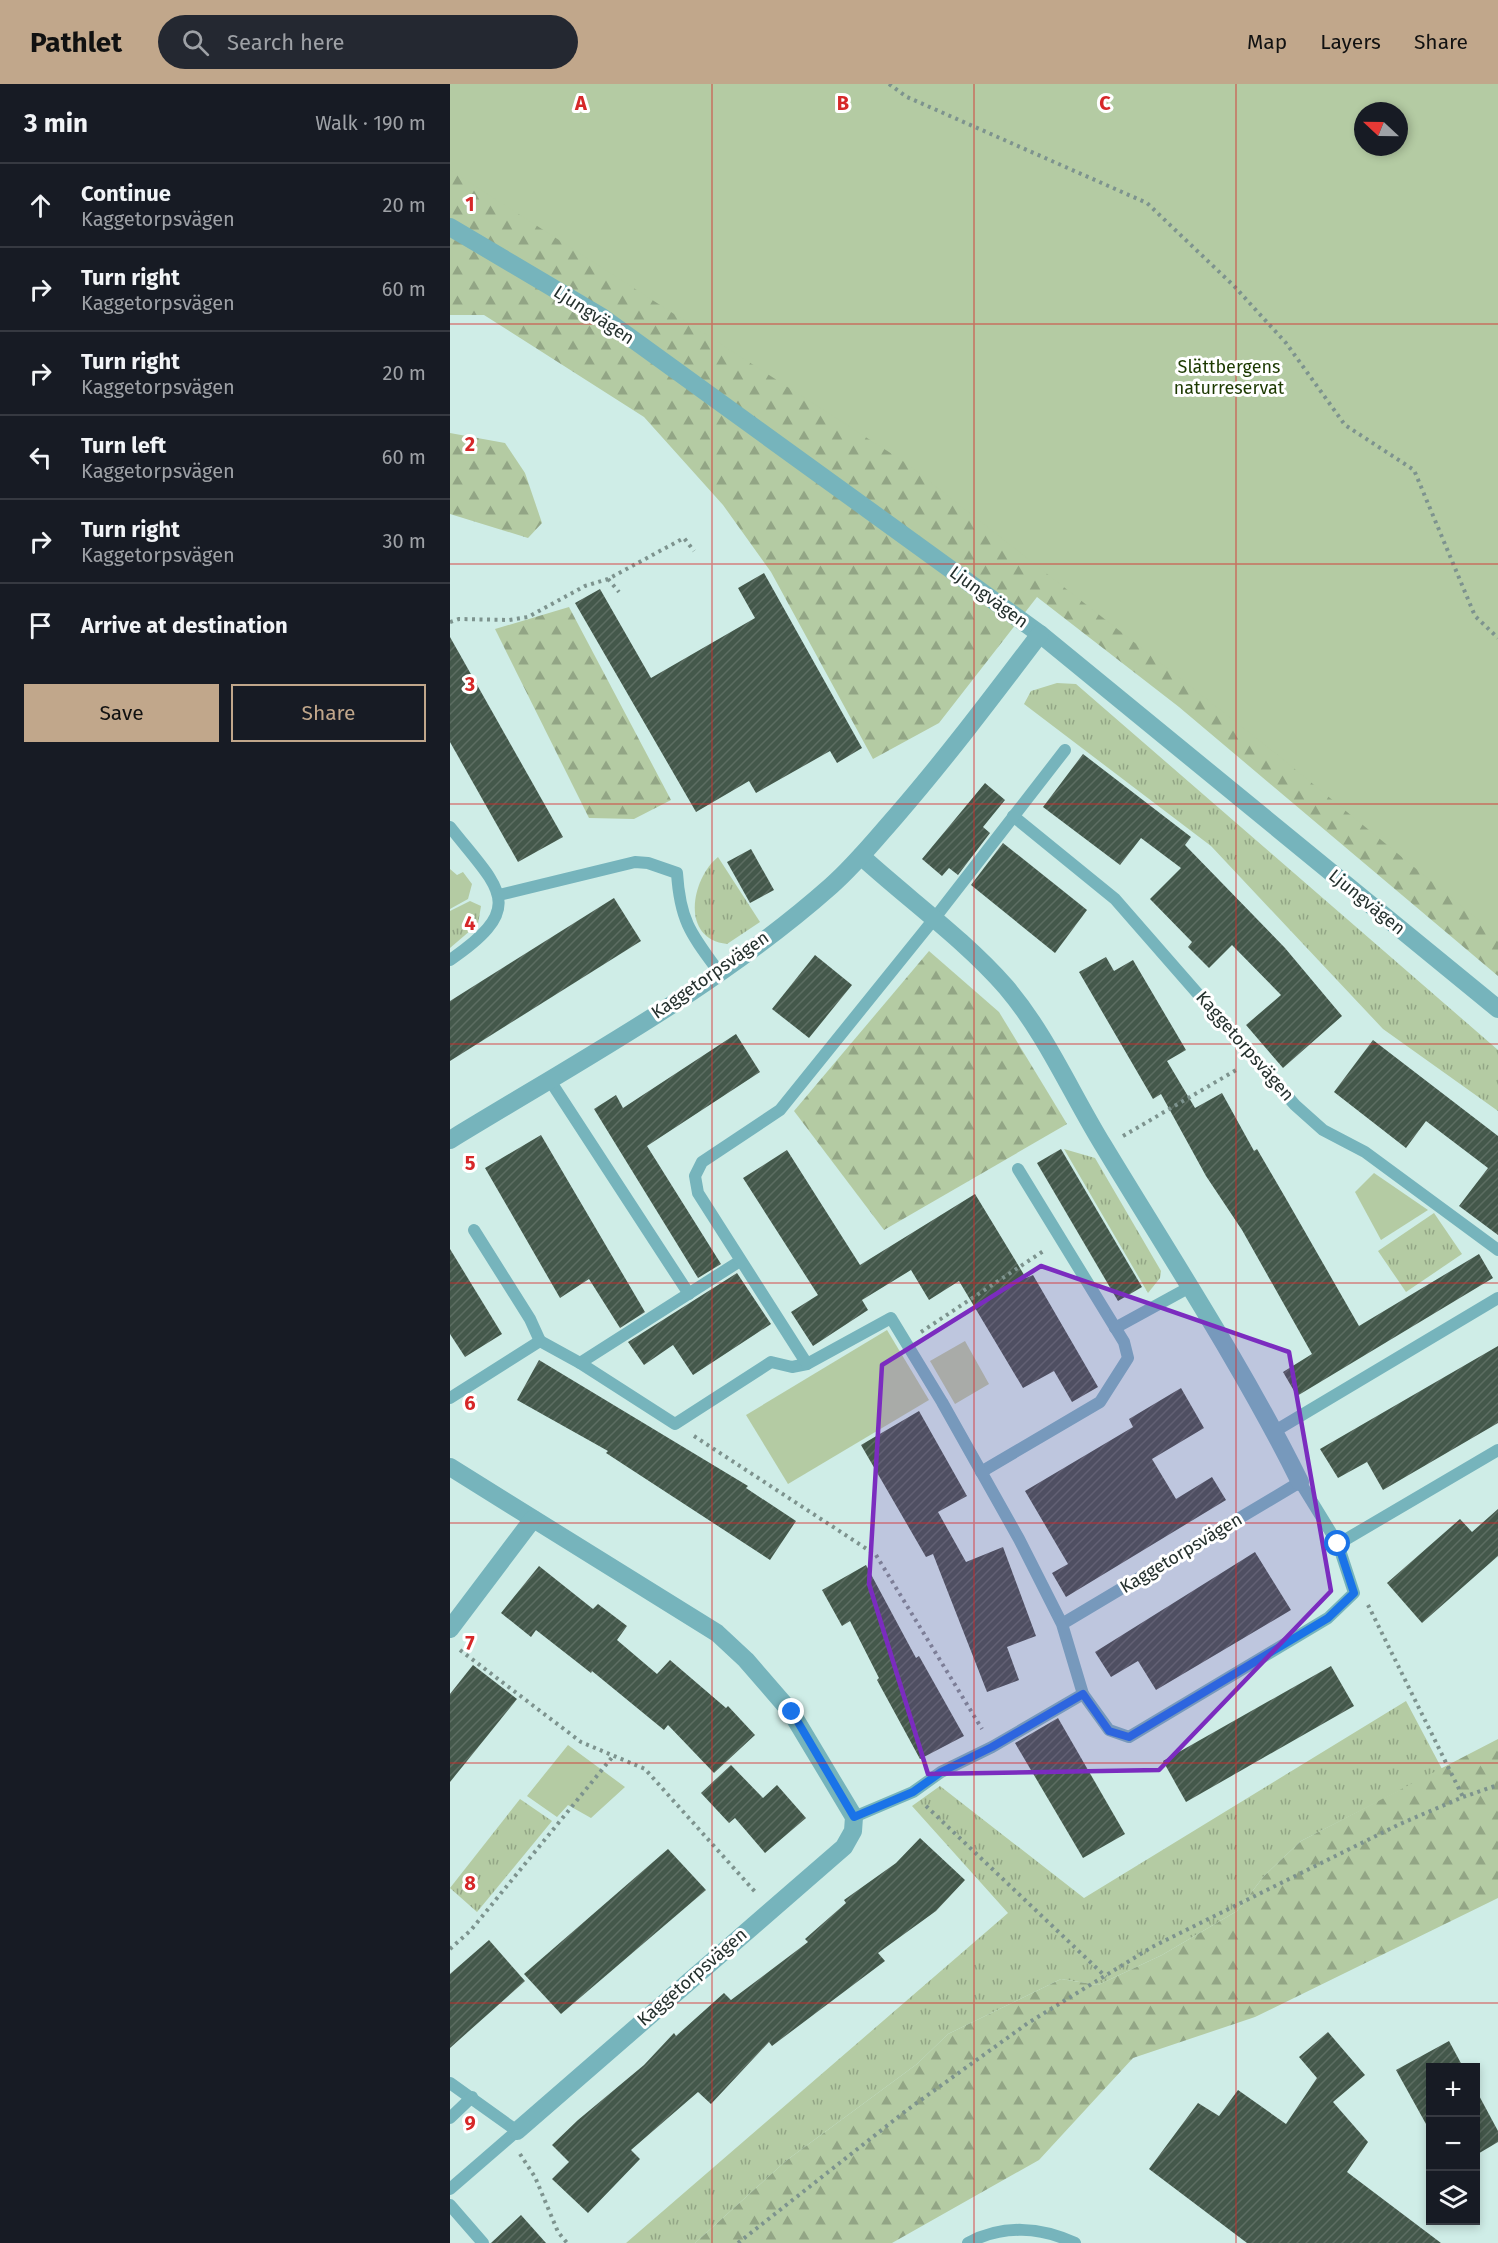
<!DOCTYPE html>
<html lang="en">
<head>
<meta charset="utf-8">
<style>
  :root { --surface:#171b24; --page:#242831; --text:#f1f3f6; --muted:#9ea1a6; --line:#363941; --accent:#c1a78b }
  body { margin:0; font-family:"Fira Sans",sans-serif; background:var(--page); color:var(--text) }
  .controls { position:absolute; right:18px; bottom:18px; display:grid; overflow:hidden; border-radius:0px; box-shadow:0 3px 9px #0003 }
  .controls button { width:54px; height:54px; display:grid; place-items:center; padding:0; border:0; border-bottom:2px solid var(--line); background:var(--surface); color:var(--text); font:30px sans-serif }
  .compass { position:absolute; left:904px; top:18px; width:54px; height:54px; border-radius:50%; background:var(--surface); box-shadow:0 3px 9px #0003; rotate:292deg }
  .stop { position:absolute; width:18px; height:18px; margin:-14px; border:4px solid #1a73e8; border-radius:50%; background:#fff }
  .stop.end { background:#1a73e8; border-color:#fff; box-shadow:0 2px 6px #0008 }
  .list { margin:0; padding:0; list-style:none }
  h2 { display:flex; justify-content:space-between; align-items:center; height:78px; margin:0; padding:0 24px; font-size:26px }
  h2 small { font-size:20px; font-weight:400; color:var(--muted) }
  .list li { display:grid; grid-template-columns:39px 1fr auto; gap:18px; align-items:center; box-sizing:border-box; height:84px; padding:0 24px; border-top:2px solid var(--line) }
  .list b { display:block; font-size:22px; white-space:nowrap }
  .list p { margin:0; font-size:20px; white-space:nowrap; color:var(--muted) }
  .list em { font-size:20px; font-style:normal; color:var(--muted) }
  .actions { display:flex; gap:12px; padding:18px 24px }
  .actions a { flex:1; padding:14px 0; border:2px solid var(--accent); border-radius:0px; text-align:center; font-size:21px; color:var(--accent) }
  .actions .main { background:var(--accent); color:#111 }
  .icon { flex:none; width:33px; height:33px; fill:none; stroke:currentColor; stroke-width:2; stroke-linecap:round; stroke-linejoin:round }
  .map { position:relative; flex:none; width:1048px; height:2159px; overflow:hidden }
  header { display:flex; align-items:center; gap:36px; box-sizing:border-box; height:84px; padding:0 30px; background:var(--accent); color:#111 }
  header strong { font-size:28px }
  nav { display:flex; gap:33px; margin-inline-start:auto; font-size:21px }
  .search { width:420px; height:54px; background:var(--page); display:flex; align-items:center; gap:15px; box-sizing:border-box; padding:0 21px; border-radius:33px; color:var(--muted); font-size:22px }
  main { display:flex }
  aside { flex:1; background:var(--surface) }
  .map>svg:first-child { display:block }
</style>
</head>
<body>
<header>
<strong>Pathlet</strong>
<div class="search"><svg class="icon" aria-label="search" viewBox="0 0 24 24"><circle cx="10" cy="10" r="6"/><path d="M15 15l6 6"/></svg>Search here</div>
<nav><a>Map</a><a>Layers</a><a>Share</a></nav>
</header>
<main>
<aside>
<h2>3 min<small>Walk · 190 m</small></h2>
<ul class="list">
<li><svg class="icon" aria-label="ahead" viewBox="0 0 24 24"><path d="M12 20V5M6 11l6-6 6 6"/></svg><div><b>Continue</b><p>Kaggetorpsvägen</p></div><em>20 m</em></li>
<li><svg class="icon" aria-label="right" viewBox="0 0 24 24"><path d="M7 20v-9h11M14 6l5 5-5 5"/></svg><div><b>Turn right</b><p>Kaggetorpsvägen</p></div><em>60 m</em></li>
<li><svg class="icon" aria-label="right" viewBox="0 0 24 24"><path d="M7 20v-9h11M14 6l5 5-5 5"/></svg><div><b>Turn right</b><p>Kaggetorpsvägen</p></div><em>20 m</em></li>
<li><svg class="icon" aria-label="left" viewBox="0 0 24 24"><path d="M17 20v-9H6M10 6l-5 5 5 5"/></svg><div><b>Turn left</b><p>Kaggetorpsvägen</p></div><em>60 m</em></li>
<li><svg class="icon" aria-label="right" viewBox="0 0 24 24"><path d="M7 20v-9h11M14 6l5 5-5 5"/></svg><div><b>Turn right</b><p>Kaggetorpsvägen</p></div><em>30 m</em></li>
<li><svg class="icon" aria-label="arrive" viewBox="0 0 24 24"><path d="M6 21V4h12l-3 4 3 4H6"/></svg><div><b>Arrive at destination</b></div></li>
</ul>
<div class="actions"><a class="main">Save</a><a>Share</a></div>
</aside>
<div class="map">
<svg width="1048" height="2159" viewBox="0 0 1048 2159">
  <defs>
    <pattern id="grass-tufts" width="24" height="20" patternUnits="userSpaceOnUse" patternTransform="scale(1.5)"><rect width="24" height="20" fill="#b4cba3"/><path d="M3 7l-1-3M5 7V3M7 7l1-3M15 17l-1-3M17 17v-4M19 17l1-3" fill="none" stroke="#92a585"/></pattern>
    <pattern id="forest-firs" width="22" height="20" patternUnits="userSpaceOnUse" patternTransform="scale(1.5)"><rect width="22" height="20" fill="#b4cba3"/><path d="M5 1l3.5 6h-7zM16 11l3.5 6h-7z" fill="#92a585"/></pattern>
    <pattern id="building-hatch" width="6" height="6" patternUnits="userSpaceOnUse" patternTransform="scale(1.5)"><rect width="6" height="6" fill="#44584b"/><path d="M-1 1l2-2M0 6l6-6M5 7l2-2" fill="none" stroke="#5c6d62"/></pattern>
  </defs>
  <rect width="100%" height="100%" fill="#cfede7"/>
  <g fill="url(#grass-tufts)">
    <path d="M607,599L626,600L1048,966V1027L933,945L761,762L574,620L581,607Z"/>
    <path d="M268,773L310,838L277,860C230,855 241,795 268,773Z"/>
    <path d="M20,817L31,822L28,840L0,864V827Z"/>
    <path d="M614,1065L645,1074L711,1187L710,1194L698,1209Z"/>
    <path d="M984,1129L1012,1170L956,1208L928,1167Z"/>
    <path d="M956,1617L992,1685L851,1757L814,1792L787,1827L712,1871L648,1901L611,1895L498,1950L467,1980L337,2076L245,2159H176L558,1829L462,1722L490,1702L634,1814Z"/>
    <path d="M70,1715L102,1737L27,1828L0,1804Z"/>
  </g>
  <g fill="url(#forest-firs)" fill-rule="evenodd">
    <path d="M0,0H1048V892L729,623L587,513L489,639L423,675L321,488L273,421L194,333L34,231H0ZM913,27H949V63H913Z"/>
    <path d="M0,349L55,359L75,389L92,439L78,454L0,430Z"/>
    <path d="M119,523L221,716L184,735L139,734L45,545Z"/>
    <path d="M479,867L549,928L617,1040L434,1146L344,1027Z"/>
    <path d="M1048,1655V1814L805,1933L683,1974L589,2076L442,2159H245L337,2076L467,1980L498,1950L611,1895L648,1901L712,1871L787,1827L814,1792L851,1757Z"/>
  </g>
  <g fill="#b4cba3" fill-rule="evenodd">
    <path d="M0,0H1048V852L824,668L456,379L0,86ZM913,27H949V63H913Z"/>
    <path d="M0,785L7,791L13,788L22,800L18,815L0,825Z"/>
    <path d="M924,1089L978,1126L931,1156L905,1108Z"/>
    <path d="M437,1246L479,1316L338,1400L296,1331Z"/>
    <path d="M515,1257L539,1300L505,1320L480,1277Z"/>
    <path d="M118,1661L175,1703L141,1734L118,1721L107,1733L77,1712Z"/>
  </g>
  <g fill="url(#building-hatch)">
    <path d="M314,489L412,664L387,679L380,667L306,709L299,697L246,728L125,519L150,505L201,594L305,534L288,504Z"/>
    <path d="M0,553L113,753L68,778L0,658Z"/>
    <path d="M633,670L741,753L735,761L835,864L892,932L833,984L796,941L831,911L782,861L759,884L738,863L742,858L700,815L731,784L691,754L670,781L593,723Z"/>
    <path d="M535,699L555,716L533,743L540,749L508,791L499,784L492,792L472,775Z"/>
    <path d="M553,759L637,826L605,869L521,801Z"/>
    <path d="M301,765L324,806L300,819L277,778Z"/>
    <path d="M164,814L191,857L0,977V917Z"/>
    <path d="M365,871L402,901L359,954L322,925Z"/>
    <path d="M656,873L664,887L683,876L736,966L717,977L745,1024L772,1009L804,1067L807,1065L835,1113L909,1242L1029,1170L1043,1194L847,1312L833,1288L862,1270L792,1146L756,1092L711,1010L703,1015L629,888Z"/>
    <path d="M286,950L310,988L197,1062L271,1180L248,1194L144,1025L166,1011L173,1024Z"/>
    <path d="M923,956L1048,1052V1151L1009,1122L1038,1084L976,1037L956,1064L884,1008Z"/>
    <path d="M91,1051L195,1228L170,1244L139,1195L110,1214L35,1084Z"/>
    <path d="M611,1065L692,1203L668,1217L587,1079Z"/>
    <path d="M337,1066L410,1181L525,1110L576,1194L583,1191L648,1303L622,1318L604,1287L573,1304L509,1197L479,1216L461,1186L412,1216L418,1226L363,1262L341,1228L368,1211L293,1094Z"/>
    <path d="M0,1165L52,1250L15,1273L0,1250Z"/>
    <path d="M287,1189L321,1240L243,1291L223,1261L194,1281L178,1258Z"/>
    <path d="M1048,1262V1339L933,1406L917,1378L888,1394L870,1365Z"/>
    <path d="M89,1276L298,1402L296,1404L346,1437L320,1476L156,1369L158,1367L67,1316Z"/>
    <path d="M731,1304L754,1344L702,1375L726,1415L762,1393L776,1416L616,1513L602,1489L618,1480L575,1407L683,1343L679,1335Z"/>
    <path d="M469,1327L517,1412L488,1428L516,1478L553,1463L586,1552L557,1563L569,1596L537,1608L483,1470L476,1473L411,1361Z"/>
    <path d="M1048,1425V1472L972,1539L937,1499L1010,1435L1022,1448Z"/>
    <path d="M805,1468L841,1526L706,1606L688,1577L661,1593L645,1568Z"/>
    <path d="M416,1481L466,1574L469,1572L514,1652L470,1675L427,1596L429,1594L400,1537L392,1542L372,1506Z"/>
    <path d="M89,1482L143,1525L148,1520L177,1542L167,1556L207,1590L220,1576L276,1624L278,1622L305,1651L264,1689L218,1641L214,1646L142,1587L141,1589L86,1546L81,1553L51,1529Z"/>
    <path d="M23,1581L67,1615L0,1698V1610Z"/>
    <path d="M881,1582L904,1622L736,1718L713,1677Z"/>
    <path d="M608,1634L675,1750L633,1774L565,1659Z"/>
    <path d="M281,1681L313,1714L327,1701L356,1734L315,1769L285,1734L279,1739L251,1709Z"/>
    <path d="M470,1754L515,1796L486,1827L428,1869L435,1877L322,1962L319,1958L261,2020L248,2008L181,2066L190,2075L138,2129L102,2095L119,2078L102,2061L128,2036L194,1981L224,1949L226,1952L274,1909L281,1916L358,1858L355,1855L396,1819L394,1816L446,1779Z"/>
    <path d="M218,1765L256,1806L111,1930L74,1890Z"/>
    <path d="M39,1856L75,1897L0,1964V1890Z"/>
    <path d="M878,1948L915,1991L883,2018L918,2058L897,2088L991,2159H797L699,2085L748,2019L769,2032L788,2006L836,2040L867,1994L849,1973Z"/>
    <path d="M999,1957L1013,1983H981V2049L946,1986Z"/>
    <path d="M1026,2006L1048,2047V2058L1026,2071Z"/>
    <path d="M71,2131L96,2159H41Z"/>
  </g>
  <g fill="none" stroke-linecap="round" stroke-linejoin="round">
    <g stroke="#7d938e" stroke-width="4" stroke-dasharray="3 4.5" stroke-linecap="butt">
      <path d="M439,0L457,13L697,119L784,202L836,259L895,341L964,386L1025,532L1048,554"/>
      <path d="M158,495L169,508"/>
      <path d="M0,538L9,535L59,536L78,533L135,502L158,495L234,454L244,467"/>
      <path d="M673,1052L788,985"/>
      <path d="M471,1248L595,1166"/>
      <path d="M244,1352L426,1471L532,1645"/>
      <path d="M918,1521L1013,1713"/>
      <path d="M10,1566L131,1658L195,1685L307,1810"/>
      <path d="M476,1722L656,1893"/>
      <path d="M0,1865L21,1846L164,1671"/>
      <path d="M70,2070L85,2093L108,2148L117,2159"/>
      <path d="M288,2159L457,2026L578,1939L702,1863L950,1740L1013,1713L1048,1701"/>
    </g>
    <g stroke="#76b4bc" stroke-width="12">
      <path d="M563,732L665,815L845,1021L873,1046L915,1068L1048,1166"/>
      <path d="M0,743C49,805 79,822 0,876"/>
      <path d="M49,811L185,778L198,779L227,789C230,837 241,850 269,888"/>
      <path d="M99,995L239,1210"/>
      <path d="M24,1146L80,1235L90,1257"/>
      <path d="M665,1244L740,1203"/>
      <path d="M130,1279L290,1177"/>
      <path d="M0,1314L90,1257L130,1279L225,1340L321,1278L342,1283L357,1280"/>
      <path d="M825,1347L1048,1214"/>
      <path d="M531,1388L650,1318L678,1274L674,1258L568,1085"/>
      <path d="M888,1460L1048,1366"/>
      <path d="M612,1540L850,1398L888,1460L904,1509L878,1534L679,1653L659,1646L633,1610L612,1540L569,1455L492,1318L441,1234L357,1280L248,1109L245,1092L252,1078L330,1026L484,835L615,666"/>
      <path d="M404,1733L463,1708L491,1688L542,1663L633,1610"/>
      <path d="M0,1999L67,2047L0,2105"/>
      <path d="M0,2034L22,2013"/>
      <path d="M0,2121L33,2159"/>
      <path d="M518,2159C553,2140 591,2143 625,2159"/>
    </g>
    <g stroke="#76b4bc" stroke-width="18">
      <path d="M0,143L152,233L590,550L1048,925"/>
      <path d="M411,772C458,815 514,855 556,903C596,950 621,1009 653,1061C720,1172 792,1281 850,1398"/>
      <path d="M0,1056C129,977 267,903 381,802C405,781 425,756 446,732C497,673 543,612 590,550"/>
      <path d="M0,1383L267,1549L296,1576L341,1628L404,1733L403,1747L394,1763L67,2047"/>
      <path d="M0,1545L83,1435"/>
    </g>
  </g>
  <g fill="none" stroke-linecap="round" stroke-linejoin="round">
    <path stroke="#1a73e8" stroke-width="8" d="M342,1628L404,1733L463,1708L491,1688L542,1663L633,1610L659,1647L679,1653L878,1534L904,1509L888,1460"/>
  </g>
  <path fill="#7b2cbf" fill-opacity="0.2" stroke="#7b2cbf" stroke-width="4.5" stroke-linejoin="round" d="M591,1182L839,1268L881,1507L709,1686L478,1690L419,1500L432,1281Z"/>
  <path fill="none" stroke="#d62828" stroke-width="1.5" stroke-opacity="0.55" d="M262,0V2159M524,0V2159M786,0V2159M0,240H1048M0,480H1048M0,720H1048M0,960H1048M0,1199H1048M0,1439H1048M0,1679H1048M0,1919H1048"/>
  <g text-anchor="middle" stroke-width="6" stroke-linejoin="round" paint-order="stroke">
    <g font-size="18" fill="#25312e" stroke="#fff">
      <text transform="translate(144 231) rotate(33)" y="6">Ljungvägen</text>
      <text transform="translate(539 513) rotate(36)" y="6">Ljungvägen</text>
      <text transform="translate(917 818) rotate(39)" y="6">Ljungvägen</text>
      <text transform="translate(260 891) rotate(-35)" y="6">Kaggetorpsvägen</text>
      <text transform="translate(795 962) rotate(49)" y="6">Kaggetorpsvägen</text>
      <text transform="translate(731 1469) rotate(-31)" y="6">Kaggetorpsvägen</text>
      <text transform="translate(242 1893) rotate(-41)" y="6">Kaggetorpsvägen</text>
    </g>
    <g font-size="18" fill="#1c3900" stroke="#fff">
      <text x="779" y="289">Slättbergens<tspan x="779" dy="21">naturreservat</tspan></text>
    </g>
  </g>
  <g font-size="20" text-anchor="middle" font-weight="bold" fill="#d62828" stroke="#fff" stroke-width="6" stroke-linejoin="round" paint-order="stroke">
    <text x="131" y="26">A</text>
    <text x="393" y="26">B</text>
    <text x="655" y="26">C</text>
    <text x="20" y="127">1</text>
    <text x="20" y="367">2</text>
    <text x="20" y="607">3</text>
    <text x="20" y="846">4</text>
    <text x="20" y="1086">5</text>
    <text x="20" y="1326">6</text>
    <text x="20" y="1566">7</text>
    <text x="20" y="1806">8</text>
    <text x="20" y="2046">9</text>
  </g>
</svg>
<div class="controls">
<button>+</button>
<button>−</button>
<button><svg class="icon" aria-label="layers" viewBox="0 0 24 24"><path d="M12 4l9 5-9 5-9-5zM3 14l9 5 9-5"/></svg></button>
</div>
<svg class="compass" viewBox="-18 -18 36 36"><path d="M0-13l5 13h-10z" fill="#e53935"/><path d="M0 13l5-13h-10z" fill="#9ea1a6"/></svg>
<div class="stop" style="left:888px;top:1460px"></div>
<div class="stop end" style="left:342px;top:1628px"></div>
</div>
</main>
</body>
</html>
